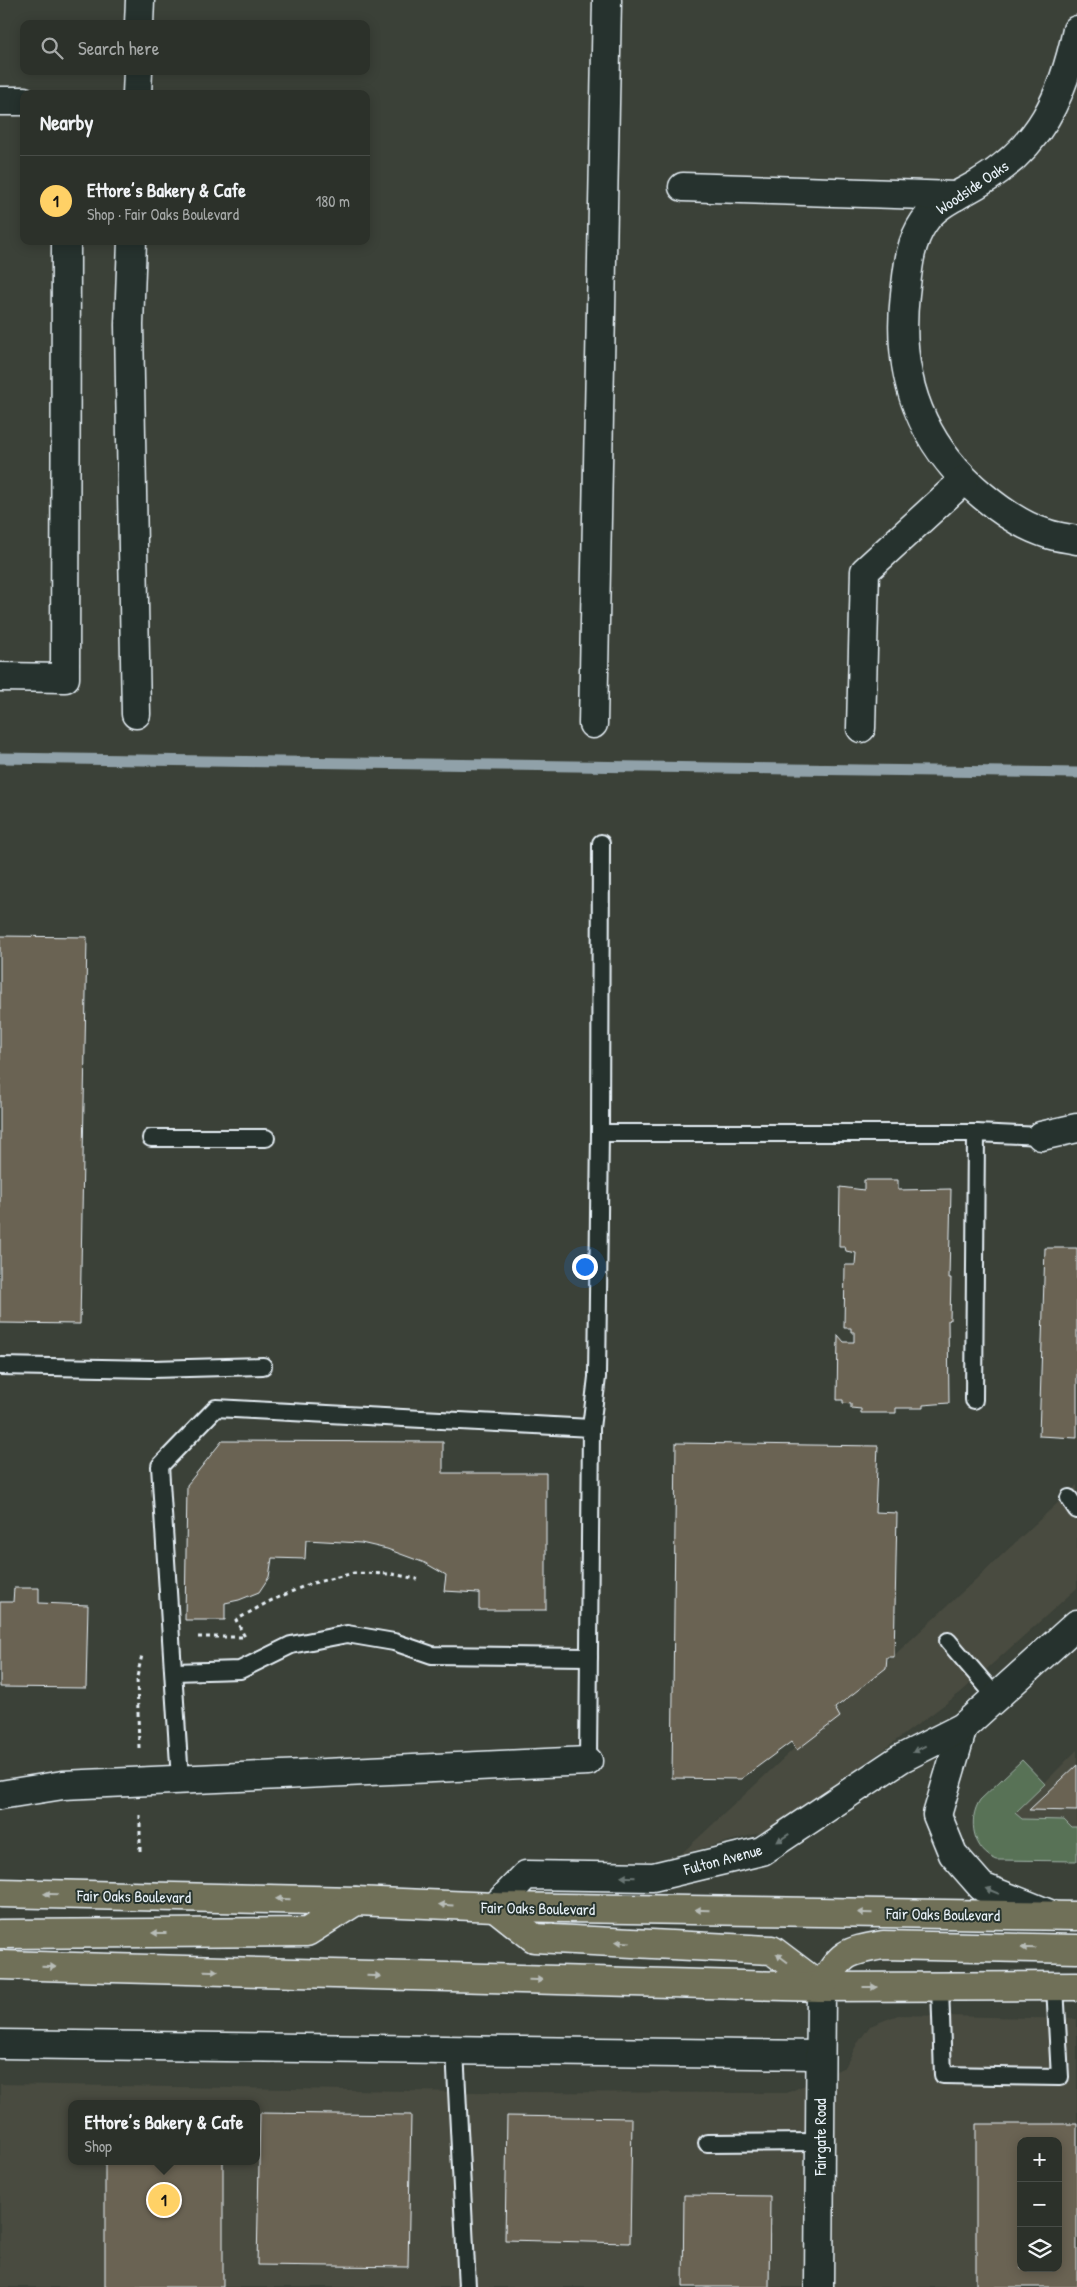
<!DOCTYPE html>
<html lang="en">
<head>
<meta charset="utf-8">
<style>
  :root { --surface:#2c312a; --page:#343932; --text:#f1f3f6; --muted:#a6a9a8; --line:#484c47; --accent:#ffd166 }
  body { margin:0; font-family:"Patrick Hand",sans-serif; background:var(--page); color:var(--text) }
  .controls { position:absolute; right:15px; bottom:15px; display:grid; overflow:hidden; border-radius:10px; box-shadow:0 2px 12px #0003 }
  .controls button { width:45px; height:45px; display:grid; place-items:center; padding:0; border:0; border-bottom:1px solid var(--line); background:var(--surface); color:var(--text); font:25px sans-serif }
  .you { position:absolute; left:584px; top:1266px; width:18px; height:18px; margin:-12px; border:4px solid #fff; border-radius:50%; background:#1a73e8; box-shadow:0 0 0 8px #1a73e833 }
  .badge { display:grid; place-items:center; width:32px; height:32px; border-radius:50%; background:var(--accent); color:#111; font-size:16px; font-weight:700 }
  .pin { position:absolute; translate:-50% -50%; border:2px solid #fff; box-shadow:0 1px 5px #0006 }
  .popup { position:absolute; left:68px; top:2100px; width:192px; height:65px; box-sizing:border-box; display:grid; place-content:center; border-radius:10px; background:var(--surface); filter:drop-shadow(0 1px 4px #0005); font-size:16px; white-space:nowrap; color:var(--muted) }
  .popup b { font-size:19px; color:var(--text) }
  .popup::after { content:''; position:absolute; left:50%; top:100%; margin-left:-10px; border:10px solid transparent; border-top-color:var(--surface) }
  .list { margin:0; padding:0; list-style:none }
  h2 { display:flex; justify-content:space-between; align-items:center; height:65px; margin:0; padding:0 20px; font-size:21px }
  h2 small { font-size:16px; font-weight:400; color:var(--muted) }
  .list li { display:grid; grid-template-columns:32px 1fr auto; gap:15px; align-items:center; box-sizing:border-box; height:90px; padding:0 20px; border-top:1px solid var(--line) }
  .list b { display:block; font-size:19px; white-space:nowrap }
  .list p { margin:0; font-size:16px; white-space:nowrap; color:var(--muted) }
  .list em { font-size:16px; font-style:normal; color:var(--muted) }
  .icon { flex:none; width:28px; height:28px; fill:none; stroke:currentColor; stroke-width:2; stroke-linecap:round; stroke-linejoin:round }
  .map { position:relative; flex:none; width:1077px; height:2287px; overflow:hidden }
  .search { position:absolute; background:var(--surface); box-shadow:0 2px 12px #0003; left:20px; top:20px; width:350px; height:55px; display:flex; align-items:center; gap:12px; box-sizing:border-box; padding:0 18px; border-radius:10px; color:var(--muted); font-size:19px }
  .panel { position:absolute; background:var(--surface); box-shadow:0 2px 12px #0003; left:20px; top:90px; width:350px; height:155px; border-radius:10px }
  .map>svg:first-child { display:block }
</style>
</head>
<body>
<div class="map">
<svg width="1077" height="2287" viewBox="0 0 1077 2287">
  <rect width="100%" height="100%" fill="#3b4138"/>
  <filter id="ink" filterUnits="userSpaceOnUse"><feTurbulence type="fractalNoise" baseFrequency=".02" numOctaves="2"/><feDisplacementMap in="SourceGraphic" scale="10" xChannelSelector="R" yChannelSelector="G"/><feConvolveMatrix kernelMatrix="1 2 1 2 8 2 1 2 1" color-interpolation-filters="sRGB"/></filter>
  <g filter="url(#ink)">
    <g fill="#494b40" fill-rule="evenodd">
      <path d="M1077,1485V1588L960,1693L778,1828L681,1854Z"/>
      <path d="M1077,1750V1832L997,1831Z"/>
      <path d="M898,2015L1077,2019V2287H0V2084L468,2092L787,2093L845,2067L857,2044L870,2026ZM71,2104H256V2161H71ZM1021,2141H1058V2268H1021Z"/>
    </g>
    <path fill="#597257" stroke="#a0b2a8" d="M1022,1760L1045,1784L1015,1813L1022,1819L1064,1820L1071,1827H1077V1861L997,1860C973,1851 967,1820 980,1800Z"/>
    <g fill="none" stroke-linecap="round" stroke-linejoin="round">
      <path stroke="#90a1a9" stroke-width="11" d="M0,758L1077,773"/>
    </g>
    <g fill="#6b6353" stroke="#e8f1f8" fill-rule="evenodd">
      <path d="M0,936L87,937L80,1324L0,1323Z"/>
      <path d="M864,1180H898V1190L951,1189L949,1278H951L950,1320H948L949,1403L923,1405V1408H896V1413H861V1409L851,1408V1404L843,1403V1400H837L838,1335L844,1342H854V1332H851V1328H844L845,1265H855L856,1253L846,1251L845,1247H839L840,1187L864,1190Z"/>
      <path d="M1045,1248H1077V1438L1039,1436Z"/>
      <path d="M222,1441L443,1442V1473H546V1610H479V1593L444,1591L446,1575L425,1563L387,1549L361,1543L306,1540L305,1559L272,1558L269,1577L259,1592L239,1600L225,1603V1620H185L187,1485Z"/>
      <path d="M676,1443L878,1446L875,1512L897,1513L894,1657H887L886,1668L835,1708L840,1717L797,1750L791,1742L741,1779L672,1778Z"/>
      <path d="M14,1588H39V1603L88,1605L86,1688L0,1687V1602H13Z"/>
      <path d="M1077,1765V1811L1029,1810Z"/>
      <path d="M260,2113L411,2115L408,2267L257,2265Z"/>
      <path d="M507,2116L632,2118L630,2243L505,2240Z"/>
      <path d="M976,2124H1077V2287H976ZM1021,2141H1058V2268H1021Z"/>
      <rect x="105" y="2161" width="118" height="126"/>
      <path d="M684,2195L770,2196L769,2287H683Z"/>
    </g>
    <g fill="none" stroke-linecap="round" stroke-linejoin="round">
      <g stroke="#e8f1f8" stroke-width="20">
        <g id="lane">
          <path d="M601,843L600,1133H976"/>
          <path d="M151,1138H266"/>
          <path d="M0,1366L152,1369L263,1366"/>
          <path d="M974,1400L976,1133L1041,1136"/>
          <path d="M591,1428L597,1377L600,1133"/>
          <path d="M1069,1498L1077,1510"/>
          <path d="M948,1641L996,1697"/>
          <path d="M174,1672L240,1670L291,1645L347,1634L394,1642L432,1655L589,1657"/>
          <path d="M180,1780L160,1466L216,1408L591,1428L588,1761"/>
          <path d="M940,1987L943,2075L1060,2077L1055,1986"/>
          <path d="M455,2050L467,2287"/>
          <path d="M707,2143L820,2142"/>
        </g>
      </g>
      <g stroke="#e8f1f8" stroke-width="31">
        <g id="street">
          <path d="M139,24L140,0"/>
          <path d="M1077,30C1063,97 1040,147 979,183C960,195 937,203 924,222C909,244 908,269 905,294C896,375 920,444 983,496C1001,511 1024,527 1048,534C1057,537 1067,538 1077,540"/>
          <path d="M137,94L138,71"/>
          <path d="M0,101H24"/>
          <path d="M683,187L956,196"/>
          <path d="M132,241L129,325L136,714"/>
          <path d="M0,677L65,678L66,241"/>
          <path d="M593,724L607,0"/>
          <path d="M861,728L865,571L964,480"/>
          <path d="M1041,1136L1077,1128"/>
          <path d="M0,1795L63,1785L588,1761"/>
          <path d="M0,2044L820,2055"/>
          <path d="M819,2287L821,1987"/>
        </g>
      </g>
      <g stroke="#e8f1f8" stroke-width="31">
        <g id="secondary">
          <path d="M963,1727L937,1815L953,1854L982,1887L1052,1915"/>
          <path d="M495,1907L526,1875L653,1877L762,1851L900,1759L963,1727L1077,1624"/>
        </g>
      </g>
      <g stroke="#e8f1f8" stroke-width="31">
        <g id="primary">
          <path d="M0,1893L356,1901L495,1907L1077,1916"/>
          <path d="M495,1907L534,1938L772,1950L821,1987"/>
          <path d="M0,1934L307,1932L356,1901"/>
          <path d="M0,1965L821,1987L1077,1986"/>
          <path d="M821,1987C843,1953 843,1952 883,1945L1077,1949"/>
        </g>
      </g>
      <g stroke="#e8f1f8" stroke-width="3" stroke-dasharray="4 4" stroke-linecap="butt">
        <path d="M198,1637H245L236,1620L268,1602L309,1584L354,1573L392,1574L417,1579"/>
        <path d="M139,1748L137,1677L142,1655"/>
        <path d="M140,1815V1854"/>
      </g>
      <use href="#lane" stroke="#26332d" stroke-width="16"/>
      <use href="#street" stroke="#26332d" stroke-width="28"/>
      <use href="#secondary" stroke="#26332d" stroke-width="28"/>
      <use href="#primary" stroke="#706f59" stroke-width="28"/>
    </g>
    <defs><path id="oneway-solid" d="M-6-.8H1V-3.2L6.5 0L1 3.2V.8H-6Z" transform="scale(1.25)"/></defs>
    <g fill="#6a7674">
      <use href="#oneway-solid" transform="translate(919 1749) rotate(153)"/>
      <use href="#oneway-solid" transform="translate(783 1838) rotate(147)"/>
      <use href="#oneway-solid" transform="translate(628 1877) rotate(-179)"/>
      <use href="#oneway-solid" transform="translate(992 1891) rotate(-158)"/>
    </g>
    <g fill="#b8bdb8">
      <use href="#oneway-solid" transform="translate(51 1894) rotate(-179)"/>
      <use href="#oneway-solid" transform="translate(283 1899) rotate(-179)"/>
      <use href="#oneway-solid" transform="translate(446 1905) rotate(-177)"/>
      <use href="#oneway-solid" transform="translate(702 1910) rotate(-179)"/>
      <use href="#oneway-solid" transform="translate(865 1913) rotate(-179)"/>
      <use href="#oneway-solid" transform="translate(159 1933) rotate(-180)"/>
      <use href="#oneway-solid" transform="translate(623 1942) rotate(-177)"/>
      <use href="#oneway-solid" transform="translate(1028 1948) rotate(-179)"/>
      <use href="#oneway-solid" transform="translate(782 1958) rotate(-143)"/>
      <use href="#oneway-solid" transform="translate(49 1967) rotate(2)"/>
      <use href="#oneway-solid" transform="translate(211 1971) rotate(2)"/>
      <use href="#oneway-solid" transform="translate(374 1976) rotate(2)"/>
      <use href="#oneway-solid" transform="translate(536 1980) rotate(1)"/>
      <use href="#oneway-solid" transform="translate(870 1987)"/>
    </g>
  </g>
  <g text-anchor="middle" stroke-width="4" stroke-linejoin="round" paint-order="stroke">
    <g font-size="16" fill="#e8f1f8" stroke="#26332d">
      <text transform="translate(972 187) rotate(-34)" y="6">Woodside Oaks</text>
      <text transform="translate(723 1859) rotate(-15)" y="6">Fulton Avenue</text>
      <text transform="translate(134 1896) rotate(1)" y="6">Fair Oaks Boulevard</text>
      <text transform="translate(538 1908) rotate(1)" y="6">Fair Oaks Boulevard</text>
      <text transform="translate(943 1914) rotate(1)" y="6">Fair Oaks Boulevard</text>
      <text transform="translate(820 2137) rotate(-90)" y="6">Fairgate Road</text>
    </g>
  </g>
</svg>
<div class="controls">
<button>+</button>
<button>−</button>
<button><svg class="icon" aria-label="layers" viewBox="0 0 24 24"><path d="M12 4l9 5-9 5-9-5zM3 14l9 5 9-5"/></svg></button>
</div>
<div class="you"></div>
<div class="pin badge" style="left:164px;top:2200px">1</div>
<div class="popup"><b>Ettore’s Bakery &amp; Cafe</b>Shop</div>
<div class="search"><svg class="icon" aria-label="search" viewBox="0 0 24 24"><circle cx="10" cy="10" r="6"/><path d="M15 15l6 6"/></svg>Search here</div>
<section class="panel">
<h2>Nearby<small></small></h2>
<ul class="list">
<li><span class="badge">1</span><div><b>Ettore’s Bakery &amp; Cafe</b><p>Shop · Fair Oaks Boulevard</p></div><em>180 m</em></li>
</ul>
</section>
</div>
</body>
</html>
